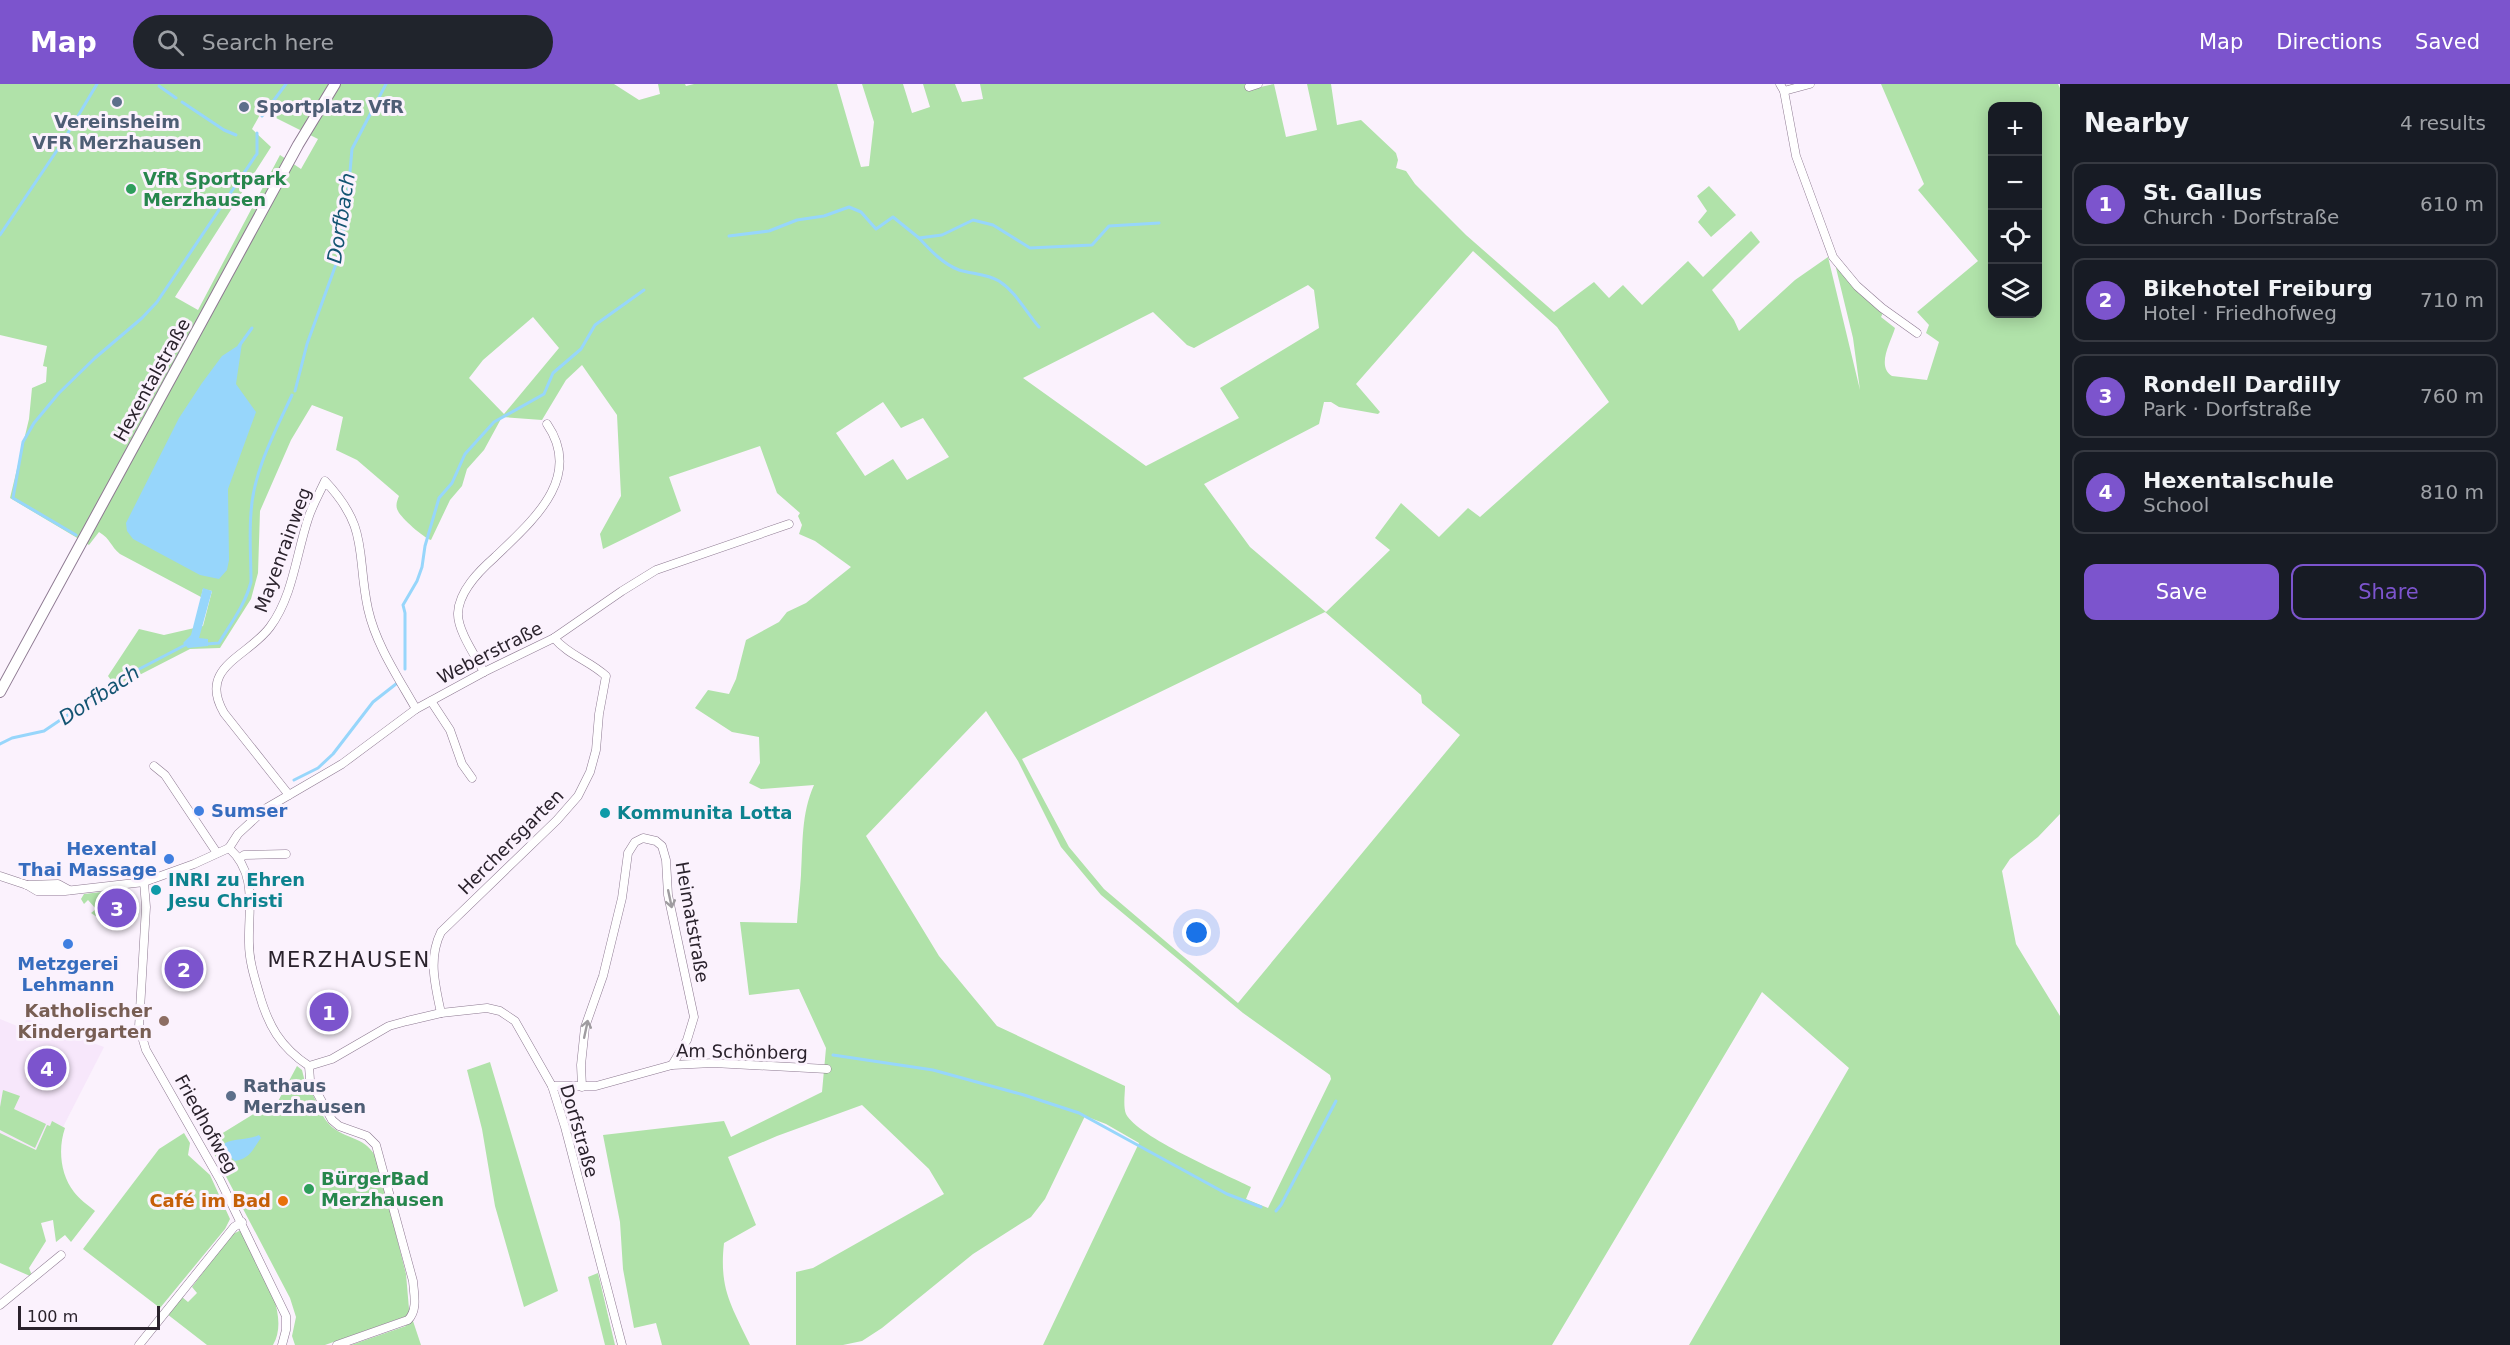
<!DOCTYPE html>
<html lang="en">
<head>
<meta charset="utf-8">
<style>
  :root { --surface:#171b24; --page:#20242c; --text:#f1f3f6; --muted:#9ea1a6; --line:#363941; --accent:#7c54cd }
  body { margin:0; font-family:"DejaVu Sans",sans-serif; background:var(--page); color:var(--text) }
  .controls { position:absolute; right:18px; top:18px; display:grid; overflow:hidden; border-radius:12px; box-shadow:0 3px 15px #0003 }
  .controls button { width:54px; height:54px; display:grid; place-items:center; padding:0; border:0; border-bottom:2px solid var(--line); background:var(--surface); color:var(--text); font:30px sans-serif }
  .scale { position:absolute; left:18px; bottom:15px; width:142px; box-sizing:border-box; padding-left:6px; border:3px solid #2a222c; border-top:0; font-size:16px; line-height:21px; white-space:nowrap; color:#2a222c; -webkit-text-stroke:4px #fbf2fd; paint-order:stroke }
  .you { position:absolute; left:1197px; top:849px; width:21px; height:21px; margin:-15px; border:4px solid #fff; border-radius:50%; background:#1a73e8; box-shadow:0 0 0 9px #1a73e833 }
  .badge { display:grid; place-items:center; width:39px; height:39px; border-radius:50%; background:var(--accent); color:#fff; font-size:20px; font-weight:700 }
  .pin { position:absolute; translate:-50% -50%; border:3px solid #fff; box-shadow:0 2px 6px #0006 }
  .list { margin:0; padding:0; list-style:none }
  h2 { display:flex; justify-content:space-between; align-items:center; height:78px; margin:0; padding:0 24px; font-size:26px }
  h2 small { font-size:20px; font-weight:400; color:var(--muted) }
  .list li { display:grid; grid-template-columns:39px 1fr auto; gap:18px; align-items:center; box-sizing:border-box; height:84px; margin:0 12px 12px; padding:0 12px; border:2px solid var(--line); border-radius:12px }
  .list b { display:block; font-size:22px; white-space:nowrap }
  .list p { margin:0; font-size:20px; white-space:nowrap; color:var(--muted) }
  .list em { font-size:20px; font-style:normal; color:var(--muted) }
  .actions { display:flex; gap:12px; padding:18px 24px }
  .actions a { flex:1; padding:14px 0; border:2px solid var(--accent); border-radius:12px; text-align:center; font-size:21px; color:var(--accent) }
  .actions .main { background:var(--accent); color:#fff }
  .icon { flex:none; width:33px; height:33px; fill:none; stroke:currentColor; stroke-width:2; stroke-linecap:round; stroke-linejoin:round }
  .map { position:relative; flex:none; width:2060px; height:1261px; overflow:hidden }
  header { display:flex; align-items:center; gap:36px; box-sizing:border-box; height:84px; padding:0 30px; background:var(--accent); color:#fff }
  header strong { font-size:28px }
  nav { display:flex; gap:33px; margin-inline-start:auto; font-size:21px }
  .search { width:420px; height:54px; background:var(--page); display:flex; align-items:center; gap:15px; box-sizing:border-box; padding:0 21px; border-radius:33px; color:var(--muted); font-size:22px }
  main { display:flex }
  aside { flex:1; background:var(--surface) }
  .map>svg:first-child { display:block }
</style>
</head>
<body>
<header>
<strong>Map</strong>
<div class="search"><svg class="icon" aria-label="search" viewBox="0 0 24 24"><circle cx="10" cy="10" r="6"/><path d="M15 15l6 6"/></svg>Search here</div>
<nav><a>Map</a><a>Directions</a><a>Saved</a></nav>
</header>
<main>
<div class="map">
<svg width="2060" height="1261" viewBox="0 0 2060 1261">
  <rect width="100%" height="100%" fill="#fbf2fd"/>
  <path fill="#f7e7fb" d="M0,935L22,944L27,935L104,963L63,1043L53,1038L36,1066L0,1049Z"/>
  <g fill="#b0e2a9" fill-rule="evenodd">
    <path d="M0,0H614L639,16L660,10L658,0H685L686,2L694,0H837L861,83L869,82L874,38L862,0H903L912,29L930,23L923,0H955L962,18L983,15L980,0H1249L1251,5L1274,0L1286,53L1317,46L1307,0H1331L1337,41L1361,36L1396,69L1398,76L1396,84L1406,87L1415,100L1466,151L1554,228L1594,198L1609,214L1623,201L1642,221L1688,177L1703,193L1751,147L1760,158L1712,206L1734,236L1739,247L1795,196L1828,173L1860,306L1853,254L1836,184L1838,182L1883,229L1881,233L1895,244C1891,258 1876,282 1892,292L1927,296L1939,258L1926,249L1929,241L1917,228L1978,177L1918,106L1924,100L1881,0H2058L2060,4V730L2038,753L2010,775L2002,787L2016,860L2060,932V1261H1689L1849,984L1762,908L1552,1261H1043L1139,1059L1106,1040L1085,1032L1045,1115L1031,1133L973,1170L882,1244L862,1257L843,1261H796V1188L813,1184L944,1110L929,1085L862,1021L777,1052L728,1073L756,1141L724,1159C719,1205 731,1221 750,1261H662L656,1239L634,1244L623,1185L620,1138L603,1051L724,1037L731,1053L822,1008L826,964L799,905L749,911L740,838L797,839C798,823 800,807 801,791C803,760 801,730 814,701L761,705L749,699L760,679L759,653L732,648L695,624L708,606L729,610L736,595L746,556L779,538L787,528L806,519L851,483L815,457L799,450L802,441L798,432L800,429L777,409L760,362L669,393L681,427L603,465L600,450L621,412L617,331L582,281L566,296L542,336L502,333L484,366L467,385L462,402L450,416L431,456C424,454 401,434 398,427C395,422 397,417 399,412L357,376L336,366L343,333L312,321L291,356L260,427L258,489L251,515L220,564L190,565L116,603L108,592L139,545L164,551L203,542L212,507L203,505L201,513L120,470C110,462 111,455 99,448L89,461L10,414L29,335L32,304L46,298L47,283L43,282L47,262L0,251ZM1992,22H2038V230H1992ZM262,27L318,55L301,85L280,71L198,226L175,213L271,63L252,45ZM1473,167L1557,243L1609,318L1480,433L1468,424L1439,453L1401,419L1375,454L1390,466L1326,528L1250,463L1204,400L1319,340L1324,318H1331L1339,323L1378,330L1380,328L1356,300ZM1308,201L1314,206L1319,244L1220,304L1239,334L1146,382L1023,294L1153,228L1187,261L1194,264ZM533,233L559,264L504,330L469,294L483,276ZM883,318L901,344L923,334L949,373L907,396L893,375L865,392L836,349ZM1325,528L1421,611L1422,619L1460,651L1238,919L1104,805L1069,763L1022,675ZM986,627L1018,677L1061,763L1101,811L1243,929L1330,991L1331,995L1268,1124L1246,1115L1251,1103C1225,1090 1138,1053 1126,1030C1123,1022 1125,1010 1125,1002L997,942L939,872L866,752Z"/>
    <path d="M1709,102L1736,131L1711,153L1698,138L1707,127L1697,112Z"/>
    <path d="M119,806C135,805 141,815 139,830L129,839L103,837L91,829L96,825L88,816L84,820L81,815L84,810Z"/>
    <path d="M490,978L558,1207L524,1223L495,1122L482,1045L467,986Z"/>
    <path d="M297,982L302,986L305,998L298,1002L303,1011L311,1007C317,1018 322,1035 332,1043C350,1057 365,1052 377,1075L406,1190L409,1225L421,1261H351L406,1242L404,1233L325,1261H295L292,1252L296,1233L290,1214L210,1062L213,1055L268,1021H276Z"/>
    <path d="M3,1006L20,1012L14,1025L46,1040L35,1064L0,1046V1023Z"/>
    <path d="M52,1037L65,1044C58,1064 60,1090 74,1108C79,1115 88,1121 95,1127L71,1158L65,1151L56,1158L53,1136L41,1139L46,1157L29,1184L31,1189L30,1192L0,1179V1049L36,1066L47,1041L50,1042Z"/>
    <path d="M184,1049L190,1059L188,1071L210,1091L230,1135L225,1145L160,1224L83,1165L159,1065Z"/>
    <path d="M241,1146C256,1176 292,1229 273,1261H207L167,1230L182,1213L188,1218L197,1209L192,1203L231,1151Z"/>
    <path d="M598,1189L615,1261H605L588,1193Z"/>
  </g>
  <g fill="#97d6fb">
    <path d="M242,259L236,300L256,328L228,405L229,476L227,486L219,495L200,491L133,455L127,447L126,439L179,334L202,299L222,272Z"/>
    <path d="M203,504L212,507L199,554L208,555V562L188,564L183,559L191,551Z"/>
    <path d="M259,1051L261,1054C252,1066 251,1074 235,1077L223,1066L225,1059C236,1054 249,1056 259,1051Z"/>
  </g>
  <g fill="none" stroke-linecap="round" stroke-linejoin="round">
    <g stroke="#97d6fb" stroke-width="3">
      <path d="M159,2L176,14"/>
      <path d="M182,18L224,46L236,51"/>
      <path d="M262,32L286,0"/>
      <path d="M257,70V49"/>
      <path d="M0,151L62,59L97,0"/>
      <path d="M729,152L769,147L797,136L824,132L849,123L861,128L876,145L893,133L919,154L942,151L973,136L993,141L1030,164L1092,161L1109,142L1159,139"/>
      <path d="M919,154C930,166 943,180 959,186C972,190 987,190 999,197C1016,208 1026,228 1039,243"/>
      <path d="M239,262L252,244"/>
      <path d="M295,307L307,260L339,172L347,122L352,65L386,0"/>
      <path d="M76,451L13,414L23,358L34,339L59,309L95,274L142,234L157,218L256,71"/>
      <path d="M206,560L219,559C231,539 245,521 251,498C251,475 249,451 251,429C253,388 275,348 292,311"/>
      <path d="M405,585V529L403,521L417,497L422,483L425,462L439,414L452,399L465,370L494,338L544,310L553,289L581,265L595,241L644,206"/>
      <path d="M0,660L12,654L44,647L124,593L189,559"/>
      <path d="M294,696L318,684L333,670L373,618L396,600"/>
      <path d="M833,971L933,986L1024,1011L1079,1029L1227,1110L1261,1123"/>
      <path d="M1276,1127L1281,1121L1336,1017"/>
    </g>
    <g stroke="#8d7991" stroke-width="9">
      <g id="street">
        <path d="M1780,0L1784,7L1796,72L1833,173L1857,202L1882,224L1917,249"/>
        <path d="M1249,3L1258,0"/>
        <path d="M1784,7L1810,0"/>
        <path d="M484,588C476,573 457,546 458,529C459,507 479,487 495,473C532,437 584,394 547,340"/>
        <path d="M431,617L450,646L462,680L472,694"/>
        <path d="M154,682L165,691L217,769"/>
        <path d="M289,711L224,629C197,583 248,573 270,543C293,512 296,471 308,435C312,422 319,410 325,397C370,445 356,469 368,525C376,561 398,593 416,625"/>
        <path d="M229,764C258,790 248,825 249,859C249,876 254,892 259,909C268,941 280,963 309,982L332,975L389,942L407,937L441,929L487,924L500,927L515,937L552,1002L565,1043L622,1261"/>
        <path d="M229,764L238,750L265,725L342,680L416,625L484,588L554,554L622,507L656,486L789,440"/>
        <path d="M240,774L244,771L286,770"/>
        <path d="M0,792L27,801L37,807H65L144,798L194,780L229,764"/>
        <path d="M144,798L146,823L139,943L146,966L220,1096L286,1232V1246L282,1261"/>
        <path d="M27,801L58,800L69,806"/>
        <path d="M441,929C435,901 428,874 441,848L557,736L578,712L590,688L596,666L599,630L606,592C590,577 568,571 554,554"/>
        <path d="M309,982L310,996L332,1036L339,1042L367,1052L376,1061L413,1197C414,1210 418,1226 408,1236L337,1261"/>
        <path d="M552,1002H596L672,981L713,979L827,985"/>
        <path d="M582,1003L581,981L585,943L603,892L622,814L628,769L635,758L643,754L656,757L662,762L666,776L668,811L694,933L687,956L672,981"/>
        <path d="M0,1221L61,1171"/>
        <path d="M139,1261L234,1143L242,1138"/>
      </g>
    </g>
    <g stroke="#8d7991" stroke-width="12">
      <path id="secondary" d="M0,608L298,61L335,0"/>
    </g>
    <use href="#street" stroke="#fff" stroke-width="8"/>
    <use href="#secondary" stroke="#fff" stroke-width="10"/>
  </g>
  <defs><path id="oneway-shaft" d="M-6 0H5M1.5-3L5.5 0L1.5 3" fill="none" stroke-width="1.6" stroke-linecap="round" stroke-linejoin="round" transform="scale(1.5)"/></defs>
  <g stroke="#9f9ca0">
    <use href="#oneway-shaft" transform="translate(670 815) rotate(78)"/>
    <use href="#oneway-shaft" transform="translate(586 945) rotate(-78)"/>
  </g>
  <g fill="#5c6f8a" stroke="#fbf2fd" stroke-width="2">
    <circle cx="117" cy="18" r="6"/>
    <circle cx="244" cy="23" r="6"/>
    <circle cx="231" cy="1012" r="6"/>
  </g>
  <g fill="#2e9e5b" stroke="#fbf2fd" stroke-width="2">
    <circle cx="131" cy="105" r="6"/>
    <circle cx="309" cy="1105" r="6"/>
  </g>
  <g fill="#3f7fe0" stroke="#fbf2fd" stroke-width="2">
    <circle cx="199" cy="727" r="6"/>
    <circle cx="169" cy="775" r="6"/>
    <circle cx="68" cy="860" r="6"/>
  </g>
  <g fill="#0f9aa8" stroke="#fbf2fd" stroke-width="2">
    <circle cx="605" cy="729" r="6"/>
    <circle cx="156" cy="806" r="6"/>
  </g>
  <circle fill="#8d6e63" stroke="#fbf2fd" stroke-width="2" cx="164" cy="937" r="6"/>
  <circle fill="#e8710a" stroke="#fbf2fd" stroke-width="2" cx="283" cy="1117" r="6"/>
  <g text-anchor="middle" stroke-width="6" stroke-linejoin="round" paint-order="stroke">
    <g font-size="18" font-weight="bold" fill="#4e5e75" stroke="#fbf2fd" text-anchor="start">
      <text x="256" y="29">Sportplatz VfR</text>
      <text x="117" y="44" text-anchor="middle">Vereinsheim<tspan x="117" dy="21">VFR Merzhausen</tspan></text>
      <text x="243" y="1008">Rathaus<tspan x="243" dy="21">Merzhausen</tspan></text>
    </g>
    <g font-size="18" font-weight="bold" fill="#27864d" stroke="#fbf2fd" text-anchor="start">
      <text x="143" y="101">VfR Sportpark<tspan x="143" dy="21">Merzhausen</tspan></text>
      <text x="321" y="1101">BürgerBad<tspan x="321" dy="21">Merzhausen</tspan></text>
    </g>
    <g font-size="18" fill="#2a222c" stroke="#fbf2fd">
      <text transform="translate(152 296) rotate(-61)" y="6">Hexentalstraße</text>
      <text transform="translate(283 466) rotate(-70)" y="6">Mayenrainweg</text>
      <text transform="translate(490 569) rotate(-27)" y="6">Weberstraße</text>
      <text transform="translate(511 758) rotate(-45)" y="6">Herchersgarten</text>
      <text transform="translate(692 838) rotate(80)" y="6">Heimatstraße</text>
      <text transform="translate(742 968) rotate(1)" y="6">Am Schönberg</text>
      <text transform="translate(206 1040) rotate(61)" y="6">Friedhofweg</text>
      <text transform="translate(579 1047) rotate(74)" y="6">Dorfstraße</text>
    </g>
    <g font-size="18" font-weight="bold" fill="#366cbe" stroke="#fbf2fd" text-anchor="start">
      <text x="211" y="733">Sumser</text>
      <text x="157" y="771" text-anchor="end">Hexental<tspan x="157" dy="21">Thai Massage</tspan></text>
      <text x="68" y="886" text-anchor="middle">Metzgerei<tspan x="68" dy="21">Lehmann</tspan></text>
    </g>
    <g font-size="18" font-weight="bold" fill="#0d838f" stroke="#fbf2fd" text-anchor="start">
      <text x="617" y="735">Kommunita Lotta</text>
      <text x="168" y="802">INRI zu Ehren<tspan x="168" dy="21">Jesu Christi</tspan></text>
    </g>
    <g font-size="18" font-weight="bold" fill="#785e54" stroke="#fbf2fd" text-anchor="end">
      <text x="152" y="933">Katholischer<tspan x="152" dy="21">Kindergarten</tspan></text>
    </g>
    <g font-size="18" font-weight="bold" fill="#c56008" stroke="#fbf2fd" text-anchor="end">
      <text x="271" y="1123">Café im Bad</text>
    </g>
    <g font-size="20" font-style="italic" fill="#135472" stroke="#fbf2fd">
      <text transform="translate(341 134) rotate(-81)" y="7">Dorfbach</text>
      <text transform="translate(99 611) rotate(-33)" y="7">Dorfbach</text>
    </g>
    <g font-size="21" letter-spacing="1.5" fill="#2a222c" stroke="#fbf2fd">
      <text x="349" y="883">MERZHAUSEN</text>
    </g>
  </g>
</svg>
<div class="controls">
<button>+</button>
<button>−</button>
<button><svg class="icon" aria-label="locate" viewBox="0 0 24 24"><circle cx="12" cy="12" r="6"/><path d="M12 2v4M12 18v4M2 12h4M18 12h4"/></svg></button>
<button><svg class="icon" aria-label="layers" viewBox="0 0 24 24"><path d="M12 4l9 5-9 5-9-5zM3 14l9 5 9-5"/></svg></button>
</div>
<div class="scale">100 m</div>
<div class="you"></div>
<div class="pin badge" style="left:329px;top:928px">1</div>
<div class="pin badge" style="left:184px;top:885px">2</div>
<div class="pin badge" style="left:117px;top:824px">3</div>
<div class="pin badge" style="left:47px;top:984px">4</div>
</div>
<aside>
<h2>Nearby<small>4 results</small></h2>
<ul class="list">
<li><span class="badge">1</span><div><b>St. Gallus</b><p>Church · Dorfstraße</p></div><em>610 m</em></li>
<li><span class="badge">2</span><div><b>Bikehotel Freiburg</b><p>Hotel · Friedhofweg</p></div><em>710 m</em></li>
<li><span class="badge">3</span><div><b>Rondell Dardilly</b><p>Park · Dorfstraße</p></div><em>760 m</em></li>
<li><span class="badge">4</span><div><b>Hexentalschule</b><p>School</p></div><em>810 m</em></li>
</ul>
<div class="actions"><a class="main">Save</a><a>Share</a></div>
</aside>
</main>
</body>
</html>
